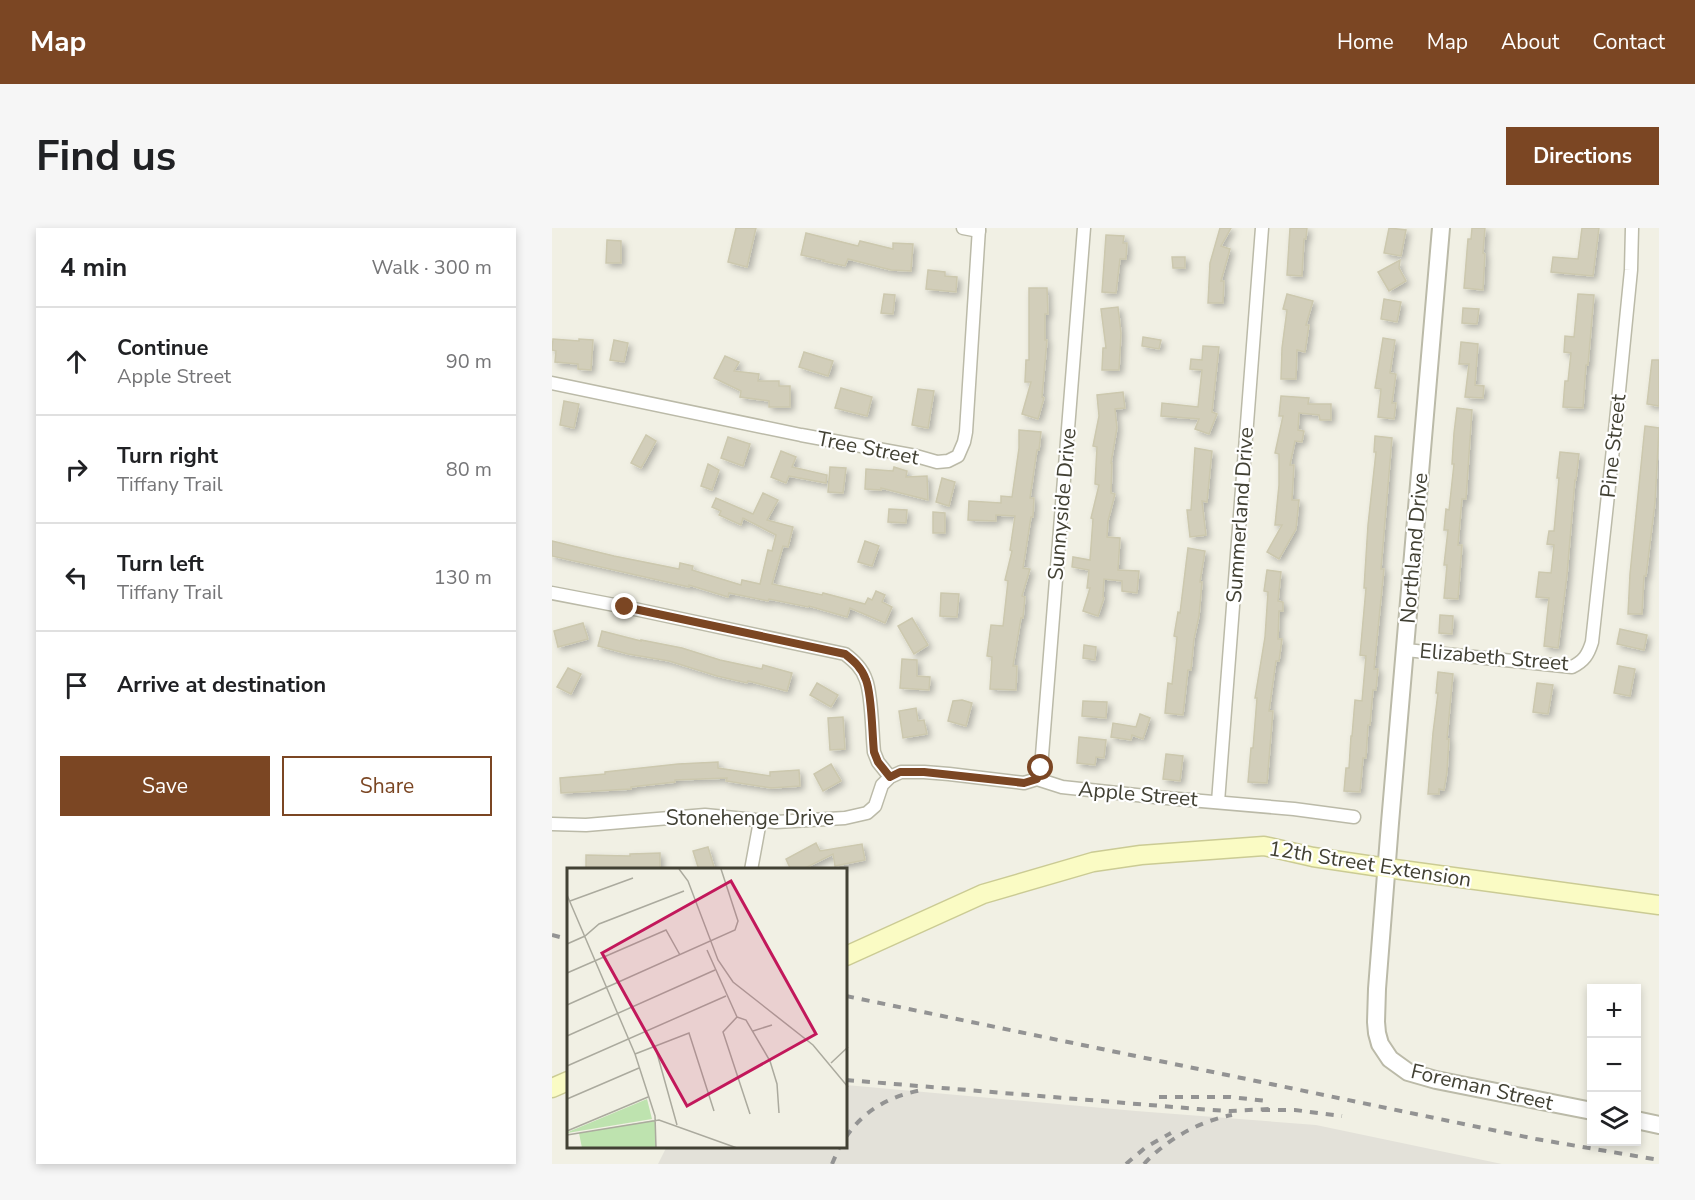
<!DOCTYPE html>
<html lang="en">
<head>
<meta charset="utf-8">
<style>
  :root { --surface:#fff; --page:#f6f6f6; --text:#202124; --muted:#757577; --line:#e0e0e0; --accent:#7b4623 }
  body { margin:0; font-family:"Nunito Sans",sans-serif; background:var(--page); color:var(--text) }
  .controls { position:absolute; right:18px; bottom:18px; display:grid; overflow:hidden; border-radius:0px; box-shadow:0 3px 9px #0003 }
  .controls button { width:54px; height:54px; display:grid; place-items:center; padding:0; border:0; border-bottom:2px solid var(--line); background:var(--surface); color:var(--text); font:30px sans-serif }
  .stop { position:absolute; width:18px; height:18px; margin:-14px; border:4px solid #7b4623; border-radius:50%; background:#fff }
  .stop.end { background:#7b4623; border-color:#fff; box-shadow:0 2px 6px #0008 }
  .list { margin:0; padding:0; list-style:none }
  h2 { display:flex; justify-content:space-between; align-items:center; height:78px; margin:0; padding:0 24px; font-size:26px }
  h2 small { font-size:20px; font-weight:400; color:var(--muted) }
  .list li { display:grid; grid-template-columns:39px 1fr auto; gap:18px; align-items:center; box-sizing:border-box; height:108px; padding:0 24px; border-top:2px solid var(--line) }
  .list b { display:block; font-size:22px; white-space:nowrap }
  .list p { margin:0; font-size:20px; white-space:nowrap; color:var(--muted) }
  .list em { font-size:20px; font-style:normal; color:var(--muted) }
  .actions { display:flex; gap:12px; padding:18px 24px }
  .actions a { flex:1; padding:14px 0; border:2px solid var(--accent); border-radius:0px; text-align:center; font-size:21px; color:var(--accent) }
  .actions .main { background:var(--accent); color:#fff }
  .icon { flex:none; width:33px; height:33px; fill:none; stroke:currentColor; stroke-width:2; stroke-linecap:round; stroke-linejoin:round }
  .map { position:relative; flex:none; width:1107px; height:936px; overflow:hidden; border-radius:0px }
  header { display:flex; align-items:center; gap:36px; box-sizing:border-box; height:84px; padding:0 30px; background:var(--accent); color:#fff }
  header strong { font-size:28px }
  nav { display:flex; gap:33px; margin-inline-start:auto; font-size:21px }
  .intro { display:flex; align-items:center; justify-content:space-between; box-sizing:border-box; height:144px; padding:0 36px }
  h1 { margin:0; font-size:42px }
  .button { padding:15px 27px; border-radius:0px; background:var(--accent); color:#fff; font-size:21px; font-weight:700 }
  main { display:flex; gap:36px; padding:0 36px }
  aside { flex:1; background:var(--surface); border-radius:0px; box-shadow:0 3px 9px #0003 }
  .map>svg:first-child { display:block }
</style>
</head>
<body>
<header>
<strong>Map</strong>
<nav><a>Home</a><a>Map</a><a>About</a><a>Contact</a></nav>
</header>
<div class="intro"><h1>Find us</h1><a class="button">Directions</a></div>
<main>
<aside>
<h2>4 min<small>Walk · 300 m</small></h2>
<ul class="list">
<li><svg class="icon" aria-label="ahead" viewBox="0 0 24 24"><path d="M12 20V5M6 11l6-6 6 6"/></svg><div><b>Continue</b><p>Apple Street</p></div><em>90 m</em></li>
<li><svg class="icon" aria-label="right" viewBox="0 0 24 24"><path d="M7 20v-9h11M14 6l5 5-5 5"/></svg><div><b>Turn right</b><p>Tiffany Trail</p></div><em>80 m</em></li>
<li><svg class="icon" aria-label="left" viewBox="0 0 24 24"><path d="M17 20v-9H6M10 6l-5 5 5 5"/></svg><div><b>Turn left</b><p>Tiffany Trail</p></div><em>130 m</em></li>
<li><svg class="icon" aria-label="arrive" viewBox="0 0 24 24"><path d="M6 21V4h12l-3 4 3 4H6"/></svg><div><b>Arrive at destination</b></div></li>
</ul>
<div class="actions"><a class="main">Save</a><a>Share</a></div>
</aside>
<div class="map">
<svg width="1107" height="936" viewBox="0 0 1107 936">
  <defs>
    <filter id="shadow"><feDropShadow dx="3.5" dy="3.5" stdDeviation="3" flood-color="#0004"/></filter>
  </defs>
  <rect width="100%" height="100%" fill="#f1f0e4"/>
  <path fill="#e3e1d9" d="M294,857L584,883L764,897L950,936H106L114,920H294Z"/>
  <g fill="#d2ceba" stroke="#ccc8ae" stroke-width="1.5" filter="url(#shadow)">
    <path d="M184,0H204L195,39L176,34Z"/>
    <path d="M668,0H679L669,18L678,21L669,53H672L671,75H656L658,35Z"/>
    <path d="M738,0H755L754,11H752L750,48L735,47Z"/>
    <path d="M837,0L854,2L849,28L832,25Z"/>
    <path d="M920,0H933L931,25L933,26L931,62L912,60L916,11H919Z"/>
    <path d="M1030,0H1047L1041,48L999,44L1001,29L1026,31Z"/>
    <path d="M254,5L306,18L308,13L341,21V15L361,16L359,43L339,42L296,31L293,38L271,33L272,32L249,27Z"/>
    <path d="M554,7L572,8L571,15H575L574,31H568L564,65L550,64Z"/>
    <path d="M55,12L69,13V35H54Z"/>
    <path d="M620,29H633V40H621Z"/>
    <path d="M848,32L847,40L854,53L837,63L826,44Z"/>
    <path d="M376,42L393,44V48L405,49L404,64L374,61Z"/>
    <path d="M477,60H495L496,86H493V112H495L490,169L492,170L486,191L470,186L479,154H473L474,132H477Z"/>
    <path d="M332,66L343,67L341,86L329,85Z"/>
    <path d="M735,66L761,73L754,97H757L753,124L745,122L744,151H729L730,120L735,82L731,81Z"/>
    <path d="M1026,66L1042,67L1036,137H1034L1031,180L1011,179L1013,153H1016L1019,125L1012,124L1013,108L1022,109Z"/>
    <path d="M832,71L849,74L845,94L829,91Z"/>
    <path d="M566,79L569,105L567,142H550L551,120H554L549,81Z"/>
    <path d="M911,80L927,81L925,96L910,95Z"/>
    <path d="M591,109L609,112L607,121L590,118Z"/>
    <path d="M831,110L843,112L838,145L844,146L840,175H844L842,191L826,189L829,161L823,160Z"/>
    <path d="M1,111L27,113V111L41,112L39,142L26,141V136L3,134L4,123L0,122Z"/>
    <path d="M62,112L76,115L72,134L58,132Z"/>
    <path d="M909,114L926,116L923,157L932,158L931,170L913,169L917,136H907Z"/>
    <path d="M651,118L667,119L660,184L665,186L657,206L643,201L647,191L609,188L610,175L646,179L650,142L638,141L639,131L650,132Z"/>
    <path d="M252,124L281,133L276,148L247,139Z"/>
    <path d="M173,128L187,134L182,143L207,146L206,153H227V158H238V179H217V173L188,169L189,163L162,150Z"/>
    <path d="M1100,132H1107V178L1095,176Z"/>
    <path d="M289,160L320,169L315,188L283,180Z"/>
    <path d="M366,161L382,163L376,200L360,197Z"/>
    <path d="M571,164L573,180L563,181L565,200L559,235H560L559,265L563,266L556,293L555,309L568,310L566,342L587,343L585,365L570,363V353L552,351L551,369L552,370L546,388L531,383L538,360H535L537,342L520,339L521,329L538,332L541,291L539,290L547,257L543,256L545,219L541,218L547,188L545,167Z"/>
    <path d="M729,168L757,170L756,176H779V192H768L767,187L747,185L746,202L752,203L750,214L743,213L738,237H742L740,272H747L744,301L727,331L715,324L730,297H723L727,257V226L723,225L731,188H727Z"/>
    <path d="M12,173L27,176L22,200L8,197Z"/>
    <path d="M905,180L920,182L914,271H910L906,317H910L906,371L892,370L895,337H892L896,302H892L894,281L897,282L902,236H900L902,205Z"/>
    <path d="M1093,198L1107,200L1103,275L1094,348H1092L1090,386H1076L1078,346Z"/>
    <path d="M467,202L489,204L487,222H485L478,270H482L481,289H479L471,340L478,341L470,368L473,369L471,390H469L461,438H465L464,462L438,461L440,429L435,428L439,397L451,398L456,353L453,352L460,323L458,322L463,288L444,287V293L416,292L417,273L449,275V268L460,269L467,220Z"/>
    <path d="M94,207L104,213L89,240L79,235Z"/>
    <path d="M823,208L840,210L829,341H832L822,441H826L824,462H821L818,497H816L814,530H811L808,564L792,563L794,540H797L799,508H800L803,472L810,473L814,428L808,427L814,360H812L816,297L824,224H822Z"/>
    <path d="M176,209L198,216L191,238L169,230Z"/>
    <path d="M643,220L660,223L655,274L650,273L654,307L638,309L635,282H639Z"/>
    <path d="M229,223L244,229L240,239L275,247L274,255L237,248L234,255L219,249Z"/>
    <path d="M1008,224L1027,226L1024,252H1023L1015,347L1006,420L992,418L997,370L984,369L987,344L999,345L1002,317L995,316L997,303H1002L1007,250H1005Z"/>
    <path d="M156,236L167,242L160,262L149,258Z"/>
    <path d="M278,239L294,240L291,265L276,264Z"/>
    <path d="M342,239L355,243L354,249L375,248L376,272L329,260V262L313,261L314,241L341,243Z"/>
    <path d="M390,250L403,254L397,278L384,274Z"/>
    <path d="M211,265L226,272L215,292L241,299L236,319L231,318L220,356L270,367L271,365L313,376L316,370L320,372L324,363L333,367L330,374L340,379L333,395L298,380L295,389L257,378L256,379L217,371L216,373L177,365L176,369L137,357V359L0,328V313L62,328L127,341L128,335L141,338L140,342L189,357L190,352L208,356L216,322L220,323L224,307L191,290L189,297L167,287L169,283L160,279L164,270L201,286Z"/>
    <path d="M337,281L355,282L354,295L336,294Z"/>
    <path d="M381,284L393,285V305H381Z"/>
    <path d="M313,313L327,318L320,338L306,334Z"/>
    <path d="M636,320L653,323L648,354H650L647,388L642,411L639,442H636L631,487L613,485L616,455L620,456L625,409L622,408L626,384L628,385Z"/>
    <path d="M715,342L729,344L726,373L731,374V383H727L726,411H730L727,433H724L717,483H721L715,555L696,554L699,520H701L705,470H703L713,409L716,364L712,363Z"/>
    <path d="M389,365L407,366L405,389L388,388Z"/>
    <path d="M888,387L901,388L900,406L887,405Z"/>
    <path d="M360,390L376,417L362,426L346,398Z"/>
    <path d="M31,395L36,411L6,419L2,403Z"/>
    <path d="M1068,401L1095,407L1092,422L1065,416Z"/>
    <path d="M50,403L89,413V412L130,420L168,432L210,441L211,437L240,445L235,463L196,453L195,455L165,448L117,433L76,426L46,418Z"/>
    <path d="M532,417L544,419L543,432L531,430Z"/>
    <path d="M350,431L365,432V448L378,449L377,462L348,460Z"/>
    <path d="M1067,438L1083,441L1078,468L1062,465Z"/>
    <path d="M16,440L29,446L19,466L5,459Z"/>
    <path d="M886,444L901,446L895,511H897L895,544L892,562L887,561V566H876L881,505L886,465H884Z"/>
    <path d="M265,455L286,467L279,479L258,467Z"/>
    <path d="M985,455L1001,457L996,486L981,484Z"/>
    <path d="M410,472L420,475L414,498L396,493L401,473Z"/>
    <path d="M531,473L555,474L554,490L530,488Z"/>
    <path d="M364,480L366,493L372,492L375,506L351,510L347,483Z"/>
    <path d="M588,486L598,490L591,511L580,507L579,512L559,509L561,495L584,499Z"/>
    <path d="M291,489L293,521L278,522L276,490Z"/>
    <path d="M527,509L554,512L552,530L544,529L543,537L525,535Z"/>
    <path d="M614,526L631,528L628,553L611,551Z"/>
    <path d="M166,534V540L218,548V544L247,542L248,558L219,560L174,553L175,550L123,552V554L79,559V561L9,565L8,550L53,546V544L126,536Z"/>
    <path d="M279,536L289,553L271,563L262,546Z"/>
    <path d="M264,615L268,623L310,616L313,632L283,638L281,626L249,642H239L234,631Z"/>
    <path d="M156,619L163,642H147L141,623Z"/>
    <path d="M108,625V642H34V627L78,628V626Z"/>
  </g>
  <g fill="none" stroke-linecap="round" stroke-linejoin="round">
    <g stroke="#bbbaa8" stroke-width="15">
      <g id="minor">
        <path d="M411,0L427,3"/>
        <path d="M0,155L249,207L364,228L385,234L396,233L406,228L412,214L414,204L427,0"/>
        <path d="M0,365L73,379L293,426C302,433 310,440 314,452C320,467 320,505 322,524L326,534L338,549"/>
        <path d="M854,422L1020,439C1032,433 1036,427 1040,414L1064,193L1079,42L1080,0"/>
        <path d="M485,551L489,540L532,0"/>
        <path d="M666,574L710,0"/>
        <path d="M0,596L34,597L153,587L224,594L293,590L315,585L323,578L330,557L338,549L349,544H372L397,546L472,555L485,551L510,559L603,569L742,581L802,589"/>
        <path d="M199,642L208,593"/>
      </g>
    </g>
    <g stroke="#bbbaa8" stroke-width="20">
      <g id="tertiary">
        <path d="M889,0L838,595L825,761L824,794L825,805L828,816L838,831L856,844L884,852L1040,883"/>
        <path d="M1084,892L1107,897"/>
      </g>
    </g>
    <g stroke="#cbcb94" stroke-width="21">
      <g id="secondary">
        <path d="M294,728L431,666L541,634L589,627L712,618L761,629L835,640L1107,677"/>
        <path d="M0,860L16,853"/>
      </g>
    </g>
    <use href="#minor" stroke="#fff" stroke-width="12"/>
    <use href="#tertiary" stroke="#fff" stroke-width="16"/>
    <use href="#secondary" stroke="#fafbc4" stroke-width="18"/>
    <g stroke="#939393" stroke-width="4" stroke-dasharray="8 8" stroke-linecap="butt">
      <path d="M0,707L16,711"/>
      <path d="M294,768L984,911L1107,932"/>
      <path d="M294,852L646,881L678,883L717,881"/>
      <path d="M607,869H678L715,873"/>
      <path d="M710,882H743L790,888"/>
      <path d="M294,909C312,882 338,868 370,862"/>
      <path d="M280,936L287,920"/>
      <path d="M574,936L594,919L619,905"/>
      <path d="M592,936C614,912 647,893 680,887"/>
    </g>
  </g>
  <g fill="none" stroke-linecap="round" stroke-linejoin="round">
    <path stroke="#7b4623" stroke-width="8" d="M73,379L293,426C302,433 310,440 314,452C320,467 320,505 322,524L326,534L338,549L348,544H372L472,555L485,551L489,540"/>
  </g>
  <g text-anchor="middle" stroke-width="4.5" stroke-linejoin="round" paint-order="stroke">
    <g font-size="21" fill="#424134" stroke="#fff">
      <text transform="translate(1061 218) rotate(-84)" y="7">Pine Street</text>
      <text transform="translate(316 220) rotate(11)" y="7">Tree Street</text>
      <text transform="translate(510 276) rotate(-85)" y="7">Sunnyside Drive</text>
      <text transform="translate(688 287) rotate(-86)" y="7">Summerland Drive</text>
      <text transform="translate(862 320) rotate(-85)" y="7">Northland Drive</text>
      <text transform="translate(942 429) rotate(5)" y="7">Elizabeth Street</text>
      <text transform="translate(586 566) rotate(5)" y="7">Apple Street</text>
      <text x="198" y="597">Stonehenge Drive</text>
      <text transform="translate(818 636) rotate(9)" y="7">12th Street Extension</text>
      <text transform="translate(930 859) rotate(13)" y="7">Foreman Street</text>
    </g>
  </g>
  <g transform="translate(15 640)">
    <rect width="280" height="280" fill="#f1f0e4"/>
    <path d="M80,231L85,251L0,265L1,264ZM88,252L89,280H15L12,265Z" fill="#bee3af"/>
    <path fill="none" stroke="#abaa9e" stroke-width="1.5" d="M112,1L121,13L151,92L166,114L246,177L281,219M0,27L68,186L88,248L89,280M3,33L66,10M0,76L18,68L32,56L117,23M140,82L170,149M0,105L99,62L113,87M0,137L168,62L171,53L154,1M170,149L179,152L203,193L210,216L212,245M170,149L156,164L183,246M186,163L205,157M0,168L148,102M88,178L110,257M68,186L122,165L147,243M264,195L281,179M0,198L159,128M0,231L72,200M0,263L81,229M0,267L92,252L170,280"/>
    <path fill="#c2185b" fill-opacity="0.15" stroke="#c2185b" stroke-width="3" d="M164,13L249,166L120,238L35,85Z"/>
    <rect width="280" height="280" fill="none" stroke="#424134" stroke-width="3"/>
  </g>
</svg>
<div class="controls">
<button>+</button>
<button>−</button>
<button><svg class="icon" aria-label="layers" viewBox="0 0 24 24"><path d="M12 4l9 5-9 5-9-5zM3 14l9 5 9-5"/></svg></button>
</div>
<div class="stop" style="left:489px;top:540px"></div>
<div class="stop end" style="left:73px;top:379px"></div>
</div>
</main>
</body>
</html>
